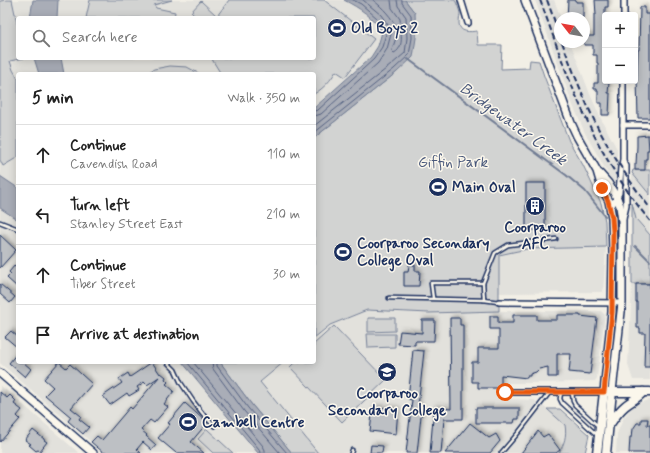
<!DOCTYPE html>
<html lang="en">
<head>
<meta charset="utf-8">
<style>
  :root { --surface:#fff; --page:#f2f2f2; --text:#222; --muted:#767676; --line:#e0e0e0 }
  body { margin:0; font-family:Mynerve,sans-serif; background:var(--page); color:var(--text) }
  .controls { position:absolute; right:12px; top:12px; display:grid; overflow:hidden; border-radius:4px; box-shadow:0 2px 10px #0003 }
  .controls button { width:36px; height:36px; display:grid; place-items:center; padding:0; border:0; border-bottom:1px solid var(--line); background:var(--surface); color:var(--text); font:20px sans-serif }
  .compass { position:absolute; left:554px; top:12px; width:36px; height:36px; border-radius:50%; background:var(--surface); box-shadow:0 2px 10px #0003; rotate:301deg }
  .stop { position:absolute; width:12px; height:12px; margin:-9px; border:3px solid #ea580c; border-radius:50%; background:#fff }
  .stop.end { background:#ea580c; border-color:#fff; box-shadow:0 1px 4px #0008 }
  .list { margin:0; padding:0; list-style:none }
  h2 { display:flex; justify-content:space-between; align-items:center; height:52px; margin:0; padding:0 16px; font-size:17px }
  h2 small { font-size:13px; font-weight:400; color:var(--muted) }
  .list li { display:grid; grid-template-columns:26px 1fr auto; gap:12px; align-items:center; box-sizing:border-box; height:60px; padding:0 16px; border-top:1px solid var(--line) }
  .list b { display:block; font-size:15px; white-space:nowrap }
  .list p { margin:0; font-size:13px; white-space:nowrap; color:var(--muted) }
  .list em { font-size:13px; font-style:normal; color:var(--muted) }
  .icon { flex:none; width:22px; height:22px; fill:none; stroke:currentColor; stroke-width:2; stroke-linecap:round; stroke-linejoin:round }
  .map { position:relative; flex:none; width:650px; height:453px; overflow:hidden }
  .search { position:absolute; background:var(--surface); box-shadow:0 2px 10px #0003; left:16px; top:16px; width:300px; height:44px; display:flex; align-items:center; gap:10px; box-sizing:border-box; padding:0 14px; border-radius:4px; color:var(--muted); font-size:15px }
  .panel { position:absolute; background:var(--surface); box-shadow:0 2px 10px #0003; left:16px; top:72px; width:300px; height:292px; border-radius:4px }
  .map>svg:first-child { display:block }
</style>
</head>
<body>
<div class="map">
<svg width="650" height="453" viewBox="0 0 650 453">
  <defs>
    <filter id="shadow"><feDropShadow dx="2" dy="-2" stdDeviation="2" flood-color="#0004"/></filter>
  </defs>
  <rect width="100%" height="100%" fill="#f2efe6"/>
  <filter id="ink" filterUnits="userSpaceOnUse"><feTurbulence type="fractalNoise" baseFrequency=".025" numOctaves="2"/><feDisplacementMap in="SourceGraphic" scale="8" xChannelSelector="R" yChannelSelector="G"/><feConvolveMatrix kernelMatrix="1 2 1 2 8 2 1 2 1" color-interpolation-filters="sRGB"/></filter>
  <g filter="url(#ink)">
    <g fill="#e2e1dc" fill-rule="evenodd">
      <path d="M0,0H344L358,7L374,21L382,32L378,46L371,57L314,108V74H18V362H182L258,453H104L0,363ZM18,18H314V58H18Z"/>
      <path d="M535,0H554L561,18H560V42H570L590,94L600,117L617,149V186L610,177L585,133L572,103Z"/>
      <path d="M632,173L650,195V235L636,219L632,203Z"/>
      <path d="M606,247L603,292L499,293V255L527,249Z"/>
      <path d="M632,284H650V380H633L628,365Z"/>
      <path d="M367,310L429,313L499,311H601L605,315L597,378L595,381L545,383H503V399L534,400L547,409L565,425L567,433L563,445L559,453H318L260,382L284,362H314V338L330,325Z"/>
      <path d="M0,385L79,453H0Z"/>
      <path d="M648,400H650V453H616L617,434L623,419L634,405Z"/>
    </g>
    <g fill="#d2d3d2" stroke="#768198">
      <path d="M6,0H12L18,28V58H24L10,61L13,70L18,79V157L3,166L0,160V1Z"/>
      <path d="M90,0H172L154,5L156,8L175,12L174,18H86Z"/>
      <path d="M229,0H324L374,39L345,77L336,71C331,80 324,88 314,94V74H221L213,61L212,58H314V18H197L191,12L201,1L217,16Z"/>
      <path d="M405,0H455C457,4 459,9 460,13C460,16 459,19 459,23C459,33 470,32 477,31L478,45H502L501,69L529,68L530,60L539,61L544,76L569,141L583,165L601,203L605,221L606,247L527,249L499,255V311L429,313L367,310L330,325L314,338V138L397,72L415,13Z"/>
      <path d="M170,66L187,67L200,74H145L154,69Z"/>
      <path d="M633,170H650V195L632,173Z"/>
      <path d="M632,203L636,219L650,235V284H632Z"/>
      <path d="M368,318H395V331L368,332Z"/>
      <path d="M334,326L386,380L342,422L290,367L295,362H314V344Z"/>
      <path d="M367,334H395V347L368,348Z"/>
      <path d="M220,362H284L260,382L318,453H292L252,405Z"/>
      <path d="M547,409H560L589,435L585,453H559C564,444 567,436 565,425Z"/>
      <path d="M207,429L233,453H213L198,439Z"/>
    </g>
    <g fill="#a9adb7" stroke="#707b93">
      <path d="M33,0H58L57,18H30Z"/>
      <path d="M344,0H405L415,13L416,38L413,57L397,72L314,138V108L371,57L378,46L382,32C372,16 361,9 344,0Z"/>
      <path d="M34,58H61L64,74H39Z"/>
      <path d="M0,176L18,188V220L0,208Z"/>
      <path d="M182,362H220L252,405L292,453H258Z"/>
    </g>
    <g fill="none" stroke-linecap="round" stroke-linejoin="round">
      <g stroke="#546182" stroke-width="1">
        <path d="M373,0C383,8 392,17 397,29L399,30L401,28L400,19L392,8L391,0"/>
        <path d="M398,33H400L401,34C402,41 401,50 394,53L392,51Z"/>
        <path d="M314,111L318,110L374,59L382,47L386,34V30L377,18L361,4L353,0"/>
        <path d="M314,116L318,115L321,114L378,63L387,49L391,34L390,28L381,15L363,0"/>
        <path d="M314,126L391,65L405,53L407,38L406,17L398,6L397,0"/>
        <path d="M314,133L394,69L409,55L412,38L411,15L402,3V0"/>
        <path d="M187,362L259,449L260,453"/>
        <path d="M193,362L263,446L265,450V453"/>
        <path d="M212,362L213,369L244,411L280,453"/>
        <path d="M217,362V366L248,408L287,453"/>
      </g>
      <g stroke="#707b93" stroke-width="2">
        <path d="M408,59L566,175L585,191L605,216"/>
        <path d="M635,246L650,261"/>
      </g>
    </g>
    <g fill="#bdc0c4" stroke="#1b2f5e" filter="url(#shadow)">
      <path d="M568,0H576V2H583V18H567Z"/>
      <path d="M595,0H608V7H605V83H609L608,93H610L609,115H602V103H598V91H597V89H594V83H598V63H597V55H593V45H584V36H594V15H596Z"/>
      <path d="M640,7H645V14H650V118H638L637,78L638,50H639Z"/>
      <path d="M648,135L649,150H647V159H645V170H635V164H636L637,146V136Z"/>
      <rect x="526" y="183" width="19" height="47"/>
      <path d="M0,235L16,250L0,268Z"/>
      <path d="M15,265L18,268V288L7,278L11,274L9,272Z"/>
      <path d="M409,265H415V271H420L419,286H404V272H408Z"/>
      <path d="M0,284L15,297L10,303L0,294Z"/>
      <path d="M636,284H650V367H644L645,333H640V328H637V302H636Z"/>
      <path d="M513,315H537V320H557V315H580V316L597,318L590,374L569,372L571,354H557V377H548V367L539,369L536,372L530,374V376H527V378L501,375V388H478V382H472V362H478V348H499V329H490V316H498V323H513Z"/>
      <path d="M450,318H460V325H463V419H444L441,453H430L434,407L451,409Z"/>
      <path d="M422,320H435L434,341H415V345L398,344L400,331L422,333Z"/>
      <path d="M11,331L18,337V348L5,337Z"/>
      <path d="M413,350L424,351L418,407H422L417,453H406L412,400L408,399Z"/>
      <path d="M18,352V362H23L31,369L25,377L9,363Z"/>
      <path d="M59,362L66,368L70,364L92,384L71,408L81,416L79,419L89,427L83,434L68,421L71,417L45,395L53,387L44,379Z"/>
      <path d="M152,362L160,374L161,373L166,377L165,379L168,382L166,384L174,391L164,404L168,407L154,423L150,420L141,430L147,435L146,436L156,445L152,450L143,442L137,449L141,453H104L91,442L97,436L102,440L130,407L132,409L159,377L147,385L144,382L137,387L139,390L129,396L127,393L110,405L103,396L122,383L119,379L128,373L130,377Z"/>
      <path d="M0,392L7,398L10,395L16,401L14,404L22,410L17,416L20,419L0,442Z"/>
      <path d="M185,403L207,423L191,442L204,453H176L158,438L170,424L168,423Z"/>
      <path d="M373,407L398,409L396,434L370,431Z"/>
      <path d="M476,408H519V419H515L514,423H476Z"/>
      <path d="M641,419H648L647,425H650V453H629L630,437H632L633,429L637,423H641Z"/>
      <path d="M470,423L489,438L496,434L500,441L490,453H445Z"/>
      <path d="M33,430L44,439V440L47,442L40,451L38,450L36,451L29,445L31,444L25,440Z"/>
      <path d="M538,431L543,437L548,434L560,450L556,453H521Z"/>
      <path d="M371,445L383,446L382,453H370Z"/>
    </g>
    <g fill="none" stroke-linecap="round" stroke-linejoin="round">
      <g stroke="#1b2f5e" stroke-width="5.5">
        <g id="lane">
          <path d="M0,222L18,229"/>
          <path d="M483,283L495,253L508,245L556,239"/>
          <path d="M389,298L484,300L499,302"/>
          <path d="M433,298L431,283H483L484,300"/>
          <path d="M167,362L175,370L181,383L193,401L203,414L214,426"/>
          <path d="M561,392L560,399L562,403L597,435"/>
          <path d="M572,392L573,401L575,405L598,426"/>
          <path d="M351,453L352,450"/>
          <path d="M501,453L519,432L550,392"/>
        </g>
      </g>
      <g stroke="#1b2f5e" stroke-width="8">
        <g id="street">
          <path d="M461,0L468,23"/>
          <path d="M624,15V0"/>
          <path d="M623,125H650"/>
          <path d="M610,209L619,193L621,167L623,161V81"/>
          <path d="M623,219L626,206V166L623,161"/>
          <path d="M499,302L622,303"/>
          <path d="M505,392H604"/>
        </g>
      </g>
      <g stroke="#1b2f5e" stroke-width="10">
        <g id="secondary">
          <path d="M525,0L571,123L577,136L597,171L602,188L609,201L612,218L613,252L612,312L604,392"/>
          <path d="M600,174L608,183L617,198L620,206L622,221V303L612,391"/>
          <path d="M0,373L93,453"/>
        </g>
      </g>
      <g stroke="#1b2f5e" stroke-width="11">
        <g id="primary">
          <path d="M610,424C614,418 619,411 625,406C631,401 638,398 643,392"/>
          <path d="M597,453L604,392H650"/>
          <path d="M606,453L612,391"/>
        </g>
      </g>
      <use href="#lane" stroke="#fbf7ec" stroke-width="2.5"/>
      <use href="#street" stroke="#fbf7ec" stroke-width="5"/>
      <use href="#secondary" stroke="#fbf7ec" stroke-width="7"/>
      <use href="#primary" stroke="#fbf7ec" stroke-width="8"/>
      <g stroke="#1b2f5e" stroke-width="2" stroke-dasharray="6 3" stroke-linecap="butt">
        <path d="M540,0C555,40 568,81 587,120C603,156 625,190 650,221"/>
        <path d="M547,0L560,36"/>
        <path d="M562,42C573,71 584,100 598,128C613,156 630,182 650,208"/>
      </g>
    </g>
  </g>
  <g fill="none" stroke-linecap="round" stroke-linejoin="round" filter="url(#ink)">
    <path stroke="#ea580c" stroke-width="5" d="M505,392H604L612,312L613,232L612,218L608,201L602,188"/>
  </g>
  <defs>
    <g id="stadium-disc" transform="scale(1)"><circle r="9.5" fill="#1b2f5e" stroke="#fbf7ec"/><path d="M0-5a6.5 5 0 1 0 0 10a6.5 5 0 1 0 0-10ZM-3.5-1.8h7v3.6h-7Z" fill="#fff"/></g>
    <g id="building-disc" transform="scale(1)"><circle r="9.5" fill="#1b2f5e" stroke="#fbf7ec"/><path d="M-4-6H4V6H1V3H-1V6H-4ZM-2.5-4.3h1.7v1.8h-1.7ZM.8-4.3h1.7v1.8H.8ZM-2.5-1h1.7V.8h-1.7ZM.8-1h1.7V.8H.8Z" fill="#fff"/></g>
    <g id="school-disc" transform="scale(1)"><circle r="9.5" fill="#1b2f5e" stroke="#fbf7ec"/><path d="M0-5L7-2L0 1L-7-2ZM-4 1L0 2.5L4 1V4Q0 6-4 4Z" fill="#fff"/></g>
  </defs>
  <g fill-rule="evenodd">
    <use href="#stadium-disc" x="337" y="28"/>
    <use href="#stadium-disc" x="438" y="187"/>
    <use href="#building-disc" x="535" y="206"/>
    <use href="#stadium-disc" x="343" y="252"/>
    <use href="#school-disc" x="387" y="372"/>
    <use href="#stadium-disc" x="188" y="422"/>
  </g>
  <g text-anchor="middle" stroke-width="3" stroke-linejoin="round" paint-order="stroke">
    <g font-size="15" font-weight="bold" fill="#1b2f5e" stroke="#fbf7ec" text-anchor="start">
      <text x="351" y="33">Old Boys 2</text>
      <text x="452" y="192">Main Oval</text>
      <text x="535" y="232" text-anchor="middle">Coorparoo<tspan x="535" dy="17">AFC</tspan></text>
      <text x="357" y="248">Coorparoo Secondary<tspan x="357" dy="17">College Oval</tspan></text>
      <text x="387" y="398" text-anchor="middle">Coorparoo<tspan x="387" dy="17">Secondary College</tspan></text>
      <text x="202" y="427">Cambell Centre</text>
    </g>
    <g font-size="15" fill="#49587b" stroke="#fbf7ec">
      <text x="453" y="167">Giffin Park</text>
    </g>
    <g font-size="16" font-style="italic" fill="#465579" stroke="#fbf7ec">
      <text transform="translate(514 123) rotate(36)" y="6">Bridgewater Creek</text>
    </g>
  </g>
</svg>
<div class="controls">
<button>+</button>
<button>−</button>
</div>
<svg class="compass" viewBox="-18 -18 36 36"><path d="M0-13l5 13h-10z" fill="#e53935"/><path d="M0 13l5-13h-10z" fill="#767676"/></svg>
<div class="stop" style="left:505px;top:392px"></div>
<div class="stop end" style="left:602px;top:188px"></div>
<div class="search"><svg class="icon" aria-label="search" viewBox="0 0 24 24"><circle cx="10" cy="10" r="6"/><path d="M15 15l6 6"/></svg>Search here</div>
<section class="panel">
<h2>5 min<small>Walk · 350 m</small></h2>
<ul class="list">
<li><svg class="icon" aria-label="ahead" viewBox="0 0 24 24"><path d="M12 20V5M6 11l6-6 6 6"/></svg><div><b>Continue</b><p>Cavendish Road</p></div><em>110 m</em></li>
<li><svg class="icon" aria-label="left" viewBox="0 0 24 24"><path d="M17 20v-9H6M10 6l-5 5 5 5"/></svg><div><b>Turn left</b><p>Stanley Street East</p></div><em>210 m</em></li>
<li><svg class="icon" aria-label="ahead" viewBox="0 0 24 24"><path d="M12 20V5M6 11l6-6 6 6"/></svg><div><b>Continue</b><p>Tiber Street</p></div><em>30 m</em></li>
<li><svg class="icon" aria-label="arrive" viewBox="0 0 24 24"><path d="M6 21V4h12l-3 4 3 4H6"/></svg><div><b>Arrive at destination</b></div></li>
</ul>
</section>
</div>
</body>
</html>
